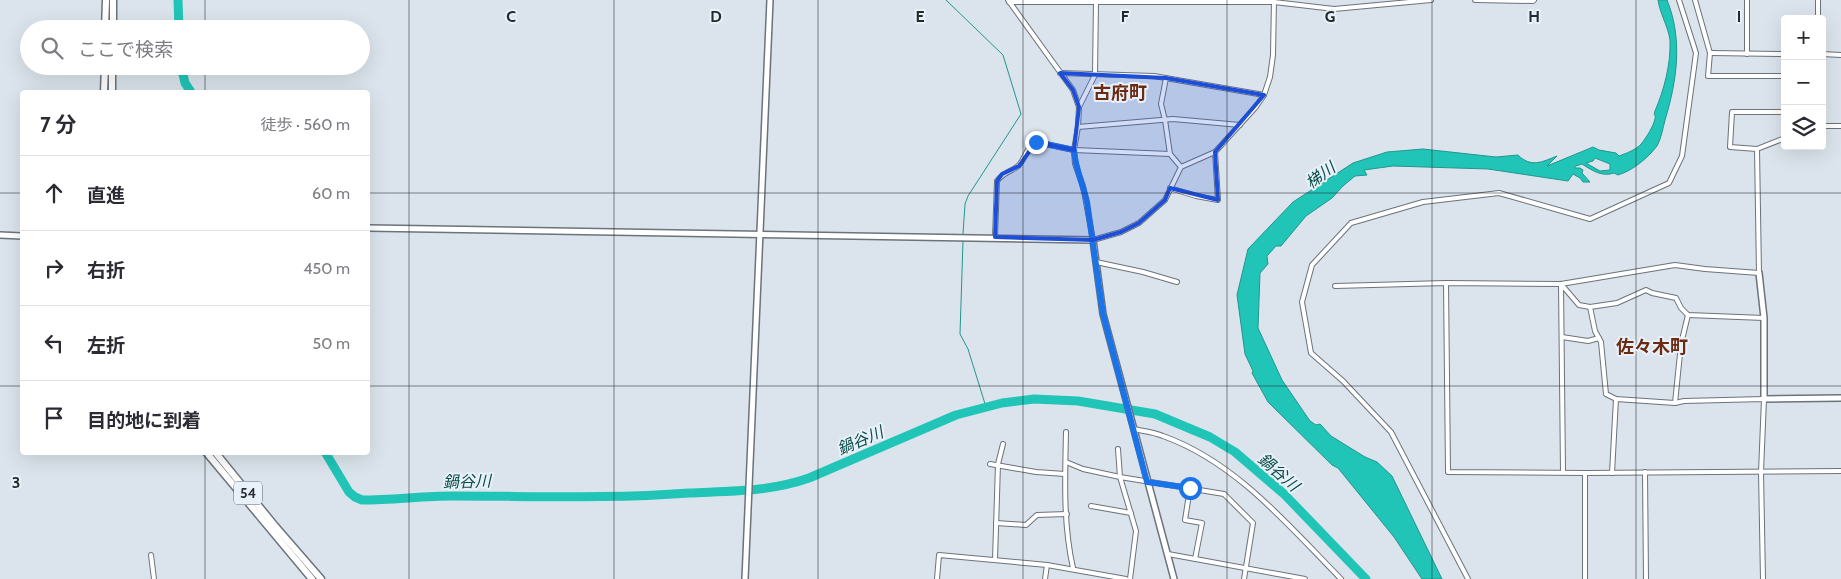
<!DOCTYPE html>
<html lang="ja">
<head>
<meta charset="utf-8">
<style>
  :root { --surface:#fff; --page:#f2f2f3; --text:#2b2b33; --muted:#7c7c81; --line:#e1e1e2 }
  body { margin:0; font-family:Cabin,"Noto Sans JP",sans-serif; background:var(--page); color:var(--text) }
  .controls { position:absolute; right:15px; top:15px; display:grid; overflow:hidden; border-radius:5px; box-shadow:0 5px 20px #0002 }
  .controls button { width:45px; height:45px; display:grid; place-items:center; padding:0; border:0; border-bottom:1px solid var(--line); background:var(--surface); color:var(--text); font:25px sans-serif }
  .stop { position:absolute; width:15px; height:15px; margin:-11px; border:4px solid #1a73e8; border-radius:50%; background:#fff }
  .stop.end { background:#1a73e8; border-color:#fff; box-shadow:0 1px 5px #0008 }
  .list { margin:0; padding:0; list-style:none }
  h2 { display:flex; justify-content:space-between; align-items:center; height:65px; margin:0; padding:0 20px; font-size:21px }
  h2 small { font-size:16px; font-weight:400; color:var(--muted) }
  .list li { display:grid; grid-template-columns:32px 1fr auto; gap:15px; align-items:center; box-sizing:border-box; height:75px; padding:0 20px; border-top:1px solid var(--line) }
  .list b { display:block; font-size:19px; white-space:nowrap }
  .list em { font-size:16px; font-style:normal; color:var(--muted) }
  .icon { flex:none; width:28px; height:28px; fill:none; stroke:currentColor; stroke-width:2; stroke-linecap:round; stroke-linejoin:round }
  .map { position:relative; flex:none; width:1841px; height:579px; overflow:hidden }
  .search { position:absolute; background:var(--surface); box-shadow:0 5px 20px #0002; left:20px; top:20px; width:350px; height:55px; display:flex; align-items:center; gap:12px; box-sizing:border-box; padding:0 18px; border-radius:28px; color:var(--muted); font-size:19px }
  .panel { position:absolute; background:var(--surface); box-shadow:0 5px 20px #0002; left:20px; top:90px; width:350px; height:365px; border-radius:5px }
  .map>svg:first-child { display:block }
</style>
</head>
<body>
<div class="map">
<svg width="1841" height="579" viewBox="0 0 1841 579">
  <rect width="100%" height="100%" fill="#dbe4ec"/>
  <path fill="#20c5b8" stroke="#22968e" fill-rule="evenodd" d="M1658,0H1667C1683,39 1677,81 1665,120C1663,128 1661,139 1657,146C1648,158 1632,171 1618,175L1614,173C1602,177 1593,171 1582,164L1576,166L1574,168H1580L1583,170L1582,173L1590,182H1583L1580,178L1573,174L1568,181L1488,169L1393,166L1364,170L1367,175L1355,176L1343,186L1332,198L1306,216L1281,246H1276L1267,256L1268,264L1260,273L1258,328L1282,380L1310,421L1316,425L1320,424L1331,436L1365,457L1377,462L1392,476L1442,579H1422L1394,537L1338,468L1332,465L1268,402L1252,373L1253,371L1245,354L1237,295L1248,249L1293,202L1353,163L1387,152L1423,149L1496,157L1518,155C1531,168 1542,162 1557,156L1547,166L1593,147L1599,150L1616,153L1619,156C1627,153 1636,150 1642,143C1647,136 1653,127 1655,119C1656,113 1653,117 1655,111C1664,90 1671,64 1670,40C1668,26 1660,14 1658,0ZM1595,158L1610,164V170L1600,171L1586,163L1593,161Z"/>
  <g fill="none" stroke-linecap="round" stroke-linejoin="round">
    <g stroke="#22968e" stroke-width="1">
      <path d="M946,0L1003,55L1021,114L968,196L965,204L963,234"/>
      <path d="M963,241L960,334L968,349L986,407"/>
    </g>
    <g stroke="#20c5b8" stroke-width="9">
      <path d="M178,0L179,29"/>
      <path d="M181,66L185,83L191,92"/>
      <path d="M325,452L349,492L355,497L362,500C393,500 423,496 453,496C532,496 610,499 689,493C731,491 769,492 809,478L956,415L1002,403L1034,399L1078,401L1155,414L1210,437L1235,452L1284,494L1366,579"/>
    </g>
    <g stroke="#6b737b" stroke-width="6">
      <g id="minor">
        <path d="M1008,0L1073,90L1079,107L1078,127L1074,150L1075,164L1083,186L1093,240L1121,232L1139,223L1165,200L1181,167L1215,152L1255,108L1264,95L1270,77L1273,55L1274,0"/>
        <path d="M1475,0L1533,1L1534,0"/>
        <path d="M1695,0L1710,53L1708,76H1785"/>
        <path d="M1009,2H1274L1334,9L1431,0"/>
        <path d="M1818,19V0"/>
        <path d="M1710,53L1785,54"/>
        <path d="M1747,54V0"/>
        <path d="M1822,54L1841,55"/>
        <path d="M1060,73L1154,76L1264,95"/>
        <path d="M1166,78L1161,104L1165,120L1170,154L1181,167"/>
        <path d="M1079,107L1095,75L1096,1"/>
        <path d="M1785,112H1732L1730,147L1757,149L1785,138"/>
        <path d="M1822,126H1841"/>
        <path d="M1078,127L1173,119L1240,125"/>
        <path d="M1170,188L1196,196L1218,200L1215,152"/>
        <path d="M995,237L997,181C1004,171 1015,171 1020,164C1026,156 1027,146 1036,142L1074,150L1170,154"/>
        <path d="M1096,262L1143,272L1177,282"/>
        <path d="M1446,283L1448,472L1585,473L1841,471"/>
        <path d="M1561,284L1579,305L1590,307L1617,303L1646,290L1652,293L1676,298L1681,308L1688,315L1764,318"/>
        <path d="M1561,284L1563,472"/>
        <path d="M1335,286L1446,283L1561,284L1675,265L1705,269L1759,273L1757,149"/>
        <path d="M1590,307L1595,331L1601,342L1606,394L1616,399L1675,403L1684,401L1764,399L1761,472L1763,579"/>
        <path d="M1562,337L1588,341L1599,338"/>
        <path d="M1675,403L1681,344L1688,315"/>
        <path d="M1133,429C1143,431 1154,432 1163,436C1236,462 1288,525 1341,579"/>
        <path d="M1066,432C1065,477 1063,524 1073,568"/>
        <path d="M1118,449L1120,477L1136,531L1130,579"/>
        <path d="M1066,462L1083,469L1120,477L1224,494L1253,523L1244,579"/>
        <path d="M990,464L1036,472L1065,474"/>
        <path d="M1645,472L1646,579"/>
        <path d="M1585,473V579"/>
        <path d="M1612,473L1616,399"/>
        <path d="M1190,488L1185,520L1202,523L1195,559"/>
        <path d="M1091,506L1131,513"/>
        <path d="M996,523L1026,525L1037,515L1067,514"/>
        <path d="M1168,554L1305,579"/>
        <path d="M151,555L154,579"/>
        <path d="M995,560L998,464L1003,444"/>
        <path d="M937,579L939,555L1047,565L1126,579"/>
        <path d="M1045,579L1047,565"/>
        <path d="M1468,579L1391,432L1343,381L1311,353L1302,302L1312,265L1351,223L1423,202L1499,193L1590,219L1669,183L1682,156L1696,53L1679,0"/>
      </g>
    </g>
    <g stroke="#6b737b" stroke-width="8">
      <g id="tertiary">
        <path d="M368,228L1093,240L1103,314L1174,579"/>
        <path d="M0,235L22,236"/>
        <path d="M1759,273L1764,318V399L1841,398"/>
        <path d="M745,579L770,0"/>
      </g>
    </g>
    <g stroke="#6b737b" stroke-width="9">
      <g id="primary">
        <path d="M105,29L106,0"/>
        <path d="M113,29V0"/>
        <path d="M104,92L105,66"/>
        <path d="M112,92V66"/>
        <path d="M206,452L312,579"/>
        <path d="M215,452L275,526L321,579"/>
      </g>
    </g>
    <use href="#minor" stroke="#fff" stroke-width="4"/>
    <use href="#tertiary" stroke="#fff" stroke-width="5"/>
    <use href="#primary" stroke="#fff" stroke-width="6"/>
  </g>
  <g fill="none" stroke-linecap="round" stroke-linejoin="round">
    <path stroke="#1a73e8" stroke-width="6" d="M1036,142L1074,150C1075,168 1083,184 1087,202L1103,314L1147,482L1190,488"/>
  </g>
  <path fill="#1d4ed8" fill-opacity="0.2" stroke="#1d4ed8" stroke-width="4" stroke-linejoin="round" d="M1060,73L1166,78L1264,95L1215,152L1218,200L1170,188L1165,200L1139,223L1121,232L1093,240L995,237L997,181L1002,174L1019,166L1036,142L1074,150L1079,107L1073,90Z"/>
  <path fill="none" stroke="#262a2d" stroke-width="1" stroke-opacity="0.55" d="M205,0V29M409,0V579M614,0V579M818,0V579M1023,0V579M1227,0V579M1432,0V579M1636,0V579M205,66V92M0,193H22M368,193H1841M0,386H22M368,386H1841M205,452V579"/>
  <g text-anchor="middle" stroke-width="4" stroke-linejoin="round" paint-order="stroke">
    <rect fill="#e8f1fa" stroke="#60666a" stroke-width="1" x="234" y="481.5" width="28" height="23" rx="4"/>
    <g font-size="14" font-weight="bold" fill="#262a2d">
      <text x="248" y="498">54</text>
    </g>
    <g font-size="16" font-style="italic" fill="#094c46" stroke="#e8f1fa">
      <text transform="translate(1320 175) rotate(-36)" y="6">梯川</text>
      <text transform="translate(860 440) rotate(-23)" y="6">鍋谷川</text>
      <text transform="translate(1279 472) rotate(41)" y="6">鍋谷川</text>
      <text transform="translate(467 481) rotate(-1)" y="6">鍋谷川</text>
    </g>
    <g font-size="18" font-weight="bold" fill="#6c2a12" stroke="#e8f1fa">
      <text x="1120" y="99">古府町</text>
      <text x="1652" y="353">佐々木町</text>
    </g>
  </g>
  <g font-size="16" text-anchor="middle" font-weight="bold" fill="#262a2d" stroke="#e8f1fa" stroke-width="4" stroke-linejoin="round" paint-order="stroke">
    <text x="511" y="22">C</text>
    <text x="716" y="22">D</text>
    <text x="920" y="22">E</text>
    <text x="1125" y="22">F</text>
    <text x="1330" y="22">G</text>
    <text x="1534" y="22">H</text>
    <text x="1739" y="22">I</text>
    <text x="16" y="488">3</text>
  </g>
</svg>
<div class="controls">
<button>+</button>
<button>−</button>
<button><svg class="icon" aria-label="layers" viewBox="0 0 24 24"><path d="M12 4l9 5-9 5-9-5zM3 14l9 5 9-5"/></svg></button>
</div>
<div class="stop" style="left:1190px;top:488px"></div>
<div class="stop end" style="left:1036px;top:142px"></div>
<div class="search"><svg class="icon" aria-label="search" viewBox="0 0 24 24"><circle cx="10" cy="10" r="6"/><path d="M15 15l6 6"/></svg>ここで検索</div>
<section class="panel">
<h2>7 分<small>徒歩 · 560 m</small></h2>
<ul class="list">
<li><svg class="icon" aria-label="ahead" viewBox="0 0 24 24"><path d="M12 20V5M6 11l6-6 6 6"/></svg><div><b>直進</b></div><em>60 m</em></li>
<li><svg class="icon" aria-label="right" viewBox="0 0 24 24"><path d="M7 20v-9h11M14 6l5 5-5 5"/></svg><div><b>右折</b></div><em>450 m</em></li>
<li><svg class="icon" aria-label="left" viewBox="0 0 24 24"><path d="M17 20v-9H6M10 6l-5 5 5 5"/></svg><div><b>左折</b></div><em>50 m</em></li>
<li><svg class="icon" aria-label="arrive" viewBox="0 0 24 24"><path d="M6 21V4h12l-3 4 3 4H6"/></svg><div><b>目的地に到着</b></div></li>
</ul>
</section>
</div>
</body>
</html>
